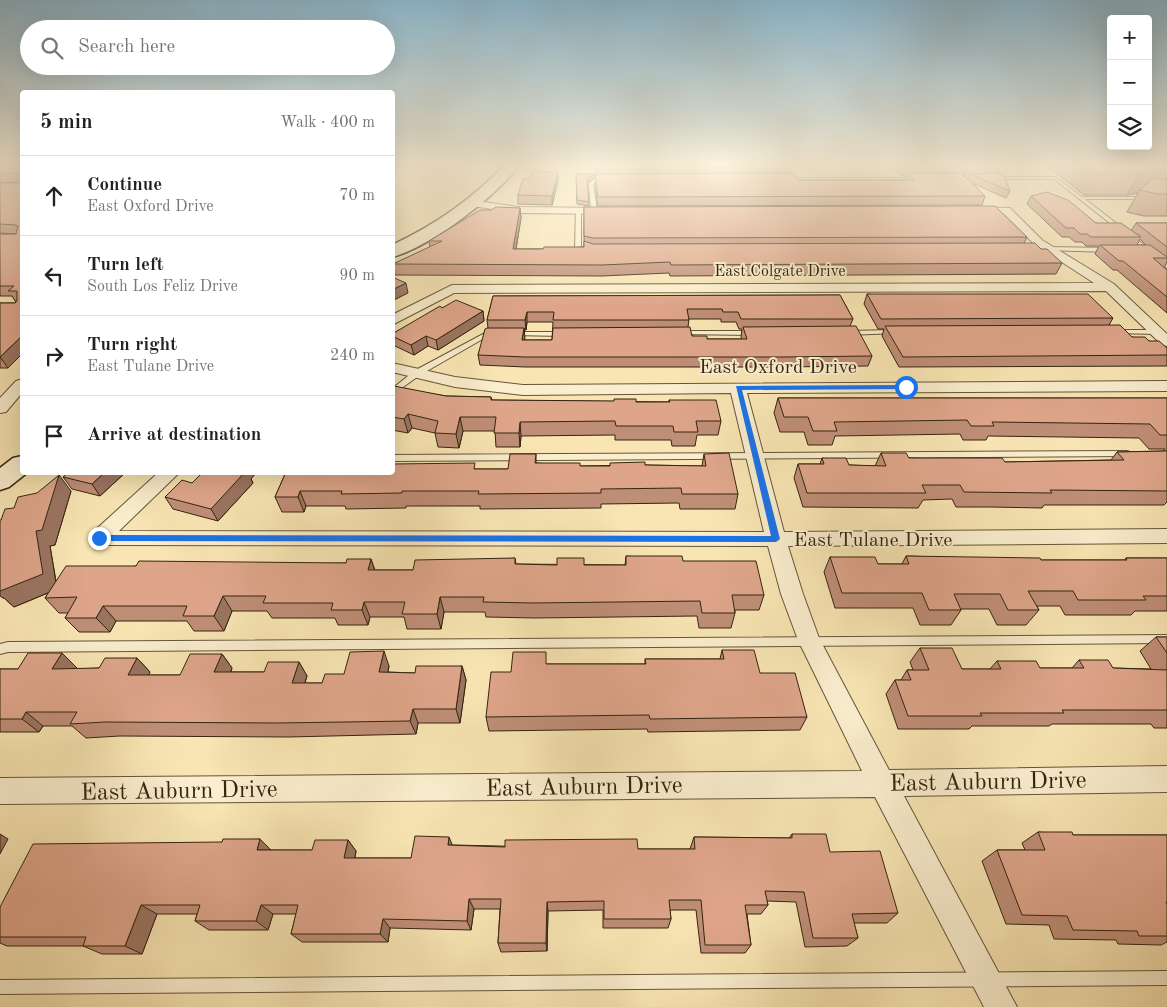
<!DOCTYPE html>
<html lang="en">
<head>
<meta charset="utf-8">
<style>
  :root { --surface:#fff; --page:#f6f6f6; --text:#222; --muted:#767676; --line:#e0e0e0 }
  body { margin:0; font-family:"Old Standard TT",serif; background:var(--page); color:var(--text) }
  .controls { position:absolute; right:15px; top:15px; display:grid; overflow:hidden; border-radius:5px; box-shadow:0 5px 20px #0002 }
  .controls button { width:45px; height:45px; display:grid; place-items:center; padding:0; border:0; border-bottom:1px solid var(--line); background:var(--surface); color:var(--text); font:25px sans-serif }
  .stop { position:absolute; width:15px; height:15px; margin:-11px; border:4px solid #1a73e8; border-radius:50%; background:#fff }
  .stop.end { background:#1a73e8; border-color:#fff; box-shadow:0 1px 5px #0008 }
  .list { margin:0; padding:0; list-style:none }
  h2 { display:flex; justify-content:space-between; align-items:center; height:65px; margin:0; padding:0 20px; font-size:21px }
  h2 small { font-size:16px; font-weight:400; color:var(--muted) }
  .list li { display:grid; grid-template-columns:32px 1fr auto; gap:15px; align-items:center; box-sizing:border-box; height:80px; padding:0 20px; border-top:1px solid var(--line) }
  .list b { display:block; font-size:19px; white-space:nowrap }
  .list p { margin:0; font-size:16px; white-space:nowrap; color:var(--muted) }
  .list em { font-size:16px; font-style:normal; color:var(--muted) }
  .icon { flex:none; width:28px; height:28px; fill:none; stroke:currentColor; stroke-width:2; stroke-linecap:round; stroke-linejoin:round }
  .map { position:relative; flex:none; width:1167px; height:1007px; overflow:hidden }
  .search { position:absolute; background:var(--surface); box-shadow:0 5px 20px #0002; left:20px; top:20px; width:375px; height:55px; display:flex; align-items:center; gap:12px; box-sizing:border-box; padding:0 18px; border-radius:28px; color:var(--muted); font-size:19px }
  .panel { position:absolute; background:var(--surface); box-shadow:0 5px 20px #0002; left:20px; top:90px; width:375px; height:385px; border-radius:5px }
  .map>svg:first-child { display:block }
</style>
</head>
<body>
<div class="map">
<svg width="1167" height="1007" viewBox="0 0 1167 1007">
  <rect width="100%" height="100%" fill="#f8e5b3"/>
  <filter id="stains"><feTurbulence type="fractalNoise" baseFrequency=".004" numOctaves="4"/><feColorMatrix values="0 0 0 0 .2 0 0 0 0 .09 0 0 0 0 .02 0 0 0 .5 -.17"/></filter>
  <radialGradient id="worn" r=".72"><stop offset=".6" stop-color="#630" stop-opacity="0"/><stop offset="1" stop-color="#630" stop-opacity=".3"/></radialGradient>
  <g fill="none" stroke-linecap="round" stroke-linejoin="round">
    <g stroke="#655538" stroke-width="2">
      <g id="service">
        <path d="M995,177H1055L1082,197H1167V199H1085L1167,263V268L1054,179H993V177Z"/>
        <path d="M596,178H607L609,179L599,180L593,184L597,211L594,213L591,211L589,183Z"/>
        <path d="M785,178H917L919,179L917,180H787L785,179Z"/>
        <path d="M576,210L581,211V247L591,249V251L575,248Z"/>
        <path d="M1047,247L1109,248L1112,250L1109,252L1045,250L1044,249Z"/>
        <path d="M895,330L898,332L897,333L848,335L845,333L848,331Z"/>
        <path d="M1116,330H1156L1159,332L1156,334L1114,333L1113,332Z"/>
        <path d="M681,331H753L756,333L753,335L679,334V332Z"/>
        <path d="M493,332L495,333V335L488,336L420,375L392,395V389L414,371L485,333Z"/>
        <path d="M513,332H563L566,334L563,336L511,335V333Z"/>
        <path d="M1127,451L1130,452L1131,454L1130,456L392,461V455Z"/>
        <path d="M1167,635V643L8,652L0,654V644L8,642Z"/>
        <path d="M1167,971V985L0,994V980Z"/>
      </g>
    </g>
    <g stroke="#655538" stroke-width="2">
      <g id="minor">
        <path d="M470,200L519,207L608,208L613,211L608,214L519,213L466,205L465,203L466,201Z"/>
        <path d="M975,207L1010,208L1042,240L1114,284L1167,334V346L1162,345L1106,291L454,293L392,325V315L452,285L1094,283L1034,244L1003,213L971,212L970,210Z"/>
        <path d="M392,363L455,377L523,385L1167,381V391L747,393L784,532L1167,529V543L788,546L803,594L819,638L889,770L1167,766V792L904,796L1017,1007H984L875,797L0,804V778L862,771L798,640L781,594L768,546L99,545L92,543L89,538L92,533L159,472H180L119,531L764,532L731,393L523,395L455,387L392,372Z"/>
        <path d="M22,379V393L6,412L0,413V398L16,381Z"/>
      </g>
    </g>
    <g stroke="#34250f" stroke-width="3">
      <g id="secondary">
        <path d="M505,164H520C498,195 429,248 392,257V245C435,225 474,198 505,164Z"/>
        <path d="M22,456V472H28L9,487L0,490V468L13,458Z"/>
      </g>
    </g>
    <use href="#service" fill="#faeece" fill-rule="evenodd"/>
    <use href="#minor" fill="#faeece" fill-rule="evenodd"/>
    <use href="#secondary" fill="#faeece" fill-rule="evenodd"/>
  </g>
  <g fill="#bf8e77" stroke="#34250f" fill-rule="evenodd">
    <path d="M0,164H22V354L8,368H0V303H15L16,301H15L12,296H0V234H16L0,233V183L17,182L0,183Z"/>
    <path d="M392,164H437L436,167H395L392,168Z"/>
    <path d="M595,164H792L790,173L798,180H905L906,175H900L890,164H1002L998,173L1010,191L1006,198L972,183L985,196L982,205L598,206L595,185L596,176ZM963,174L969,175L968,179Z"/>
    <path d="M1045,164H1167V216H1144L1127,212L1138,193L1127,195H1084Z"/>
    <path d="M558,172V181L552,205L518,204V195L530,179Z"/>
    <path d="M576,174H594V178L587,183L589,206L577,204Z"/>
    <path d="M1031,196L1096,223L1131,231L1136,223H1167V262L1164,268L1167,270V313L1117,270H1113L1095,254L1099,246H1086L1082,242H1075L1069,237H1062L1027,204ZM1140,239L1146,245H1137Z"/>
    <path d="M584,207L1027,237L1024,243L1041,249L1062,263L1056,274L670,276L669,273L602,276L395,275L393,264L430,247L429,241L491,210L520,208L521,218L516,249H543L584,247Z"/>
    <path d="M867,294L1113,318L1109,325L1132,337L1149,341L1167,348V366L899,367L882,336L884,329H878L864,304Z"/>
    <path d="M840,295L853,319L850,326L872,356L868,366L779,367H525L480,365L478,355L488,328L487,320L493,296ZM689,319H721V322H736L739,329H742L741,337L742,339H707L692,336L688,327ZM527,322H553L552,340H524V330H526Z"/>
    <path d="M442,308L483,311L484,321L438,350L428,346L414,355L393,345L392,334Z"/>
    <path d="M392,387L446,396L491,397L492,400L669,402V400L721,421L718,435H697L695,446H672L671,440H615V435L521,436L520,447H496L495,431H463L459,448L438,447L435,433L412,428L408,433L392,430Z"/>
    <path d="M778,398H1167V502L1164,505H1044L1042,508L991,507H956L952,499L923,500L918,508L803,507L794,478L798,464H820L822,458L849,465L875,466L881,453L909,458L1005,462L1111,460L1117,452L1163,451L1165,449H1149L1139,438L988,436L986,440H963L960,434L835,436L832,445H808L804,432H780L774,413Z"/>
    <path d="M536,454V463L580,466L645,465L702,466L704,454L738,494L735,509H680L679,503L601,504V508L480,509V506H406V508L346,509L345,506H306L304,512H282L275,497L286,472L476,469H508Z"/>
    <path d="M126,472L100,496L72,489L63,477Z"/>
    <path d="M251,479L253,483L218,521L173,509L165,497L192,483Z"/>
    <path d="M71,491L55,545L50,546L56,581L136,566L346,563L371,559L375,570H413L515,558L516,564L625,565L626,556L683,561L764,595L759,610H735V613L731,628H699L697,616L535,618L486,617L485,612H444L441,629H407L404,617H370L368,625H338L335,618H272L267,611H232L224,631H194L187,621H116L110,632H79L65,618L68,613H59L45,598L48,593L14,607L4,598H3L1,520L14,508Z"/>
    <path d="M906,556L1041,560H1124L1126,558H1167V611H1135L1131,615H1065L1060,606H1037L1039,610L1026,625H997L989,609H961V610L951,625H920L913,608H835L824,572L830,557L878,564H902Z"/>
    <path d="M1156,637H1167V728H1154L1151,724H1052L1049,726H972L969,729H898L886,694L895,680H901L907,670H913L910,662L920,648L962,669H990L997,661L1040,668H1072L1079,660L1113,668L1151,669L1140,651Z"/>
    <path d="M722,650L760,673L807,717L800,730L648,732L647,729L489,731L486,717L511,672L547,664H645V659H720Z"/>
    <path d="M62,653L77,668L76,669L99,668L137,658L150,672L148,675H180L222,654L232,668L231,672H264L299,662L307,676L305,683H322L344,674L389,666L388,672L415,673L462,666L466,680L460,723H418L416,734L288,737L120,736L86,738L72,726H43L39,732H0V669H18Z"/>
    <path d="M1038,832L1073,835H1167V942L1161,945L1118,944L1116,940L1054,939L1049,925L1006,924L982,861L997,850H1025L1022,843Z"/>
    <path d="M792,834L830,852L898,913L887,923H854L858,938L847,946L805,947L796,902L767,901L768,905L761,914H747L751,945L745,953H701L696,910H670L671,919L668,928H603V910L548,911L547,951L501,952L498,943L500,909H474L471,930L390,928L388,942H302L291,934L296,914H273L268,930H209L195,921L197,914H157L142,954H102L83,946H7L0,943V907L222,842L260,839L271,850H312L348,840L356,851L355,858H411L453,845L638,849H690L694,837L789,838Z"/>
  </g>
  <g fill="#9b7461" stroke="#34250f">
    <path d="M1165,168L1158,174L1149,190H1140L1138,193L1127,195L1139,174Z"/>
    <path d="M558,172V181L552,205V196Z"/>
    <path d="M594,174V178L587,183V179Z"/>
    <path d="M520,208L521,218L514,261L513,249Z"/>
    <path d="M406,283L408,293L392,301V290Z"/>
    <path d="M483,311L484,321L438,350L436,340Z"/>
    <path d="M527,312V322L526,330L525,320Z"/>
    <path d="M524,328L525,338L522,350V340Z"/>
    <path d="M22,336V354L8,368L0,357Z"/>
    <path d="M426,336L428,346L414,355L411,345Z"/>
    <path d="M408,414L412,428L408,433L404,419Z"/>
    <path d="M460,417L463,431L459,448L456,434Z"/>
    <path d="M520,422L521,436L520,447L519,433Z"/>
    <path d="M105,472H126L100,496L92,484Z"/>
    <path d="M242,472H257L251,479L253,483L218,521L211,509Z"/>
    <path d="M59,475L71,491L55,545L50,546L57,589L14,607L4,598H3L0,596V582L36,531Z"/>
    <path d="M300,491L306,506L304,512L298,497Z"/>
    <path d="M371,559L376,575L368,570Z"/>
    <path d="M223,596L232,611L224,631L214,616Z"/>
    <path d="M440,597L444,612L441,629L437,614Z"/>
    <path d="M364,602L370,617L368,625L362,610Z"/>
    <path d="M103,606L116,621L110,632L96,618Z"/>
    <path d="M384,651L389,666L385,686L379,672Z"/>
    <path d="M62,653L77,668L68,684L52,669Z"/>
    <path d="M222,654L232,668L225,686L214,672Z"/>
    <path d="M137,658L150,672L142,689L128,675Z"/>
    <path d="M299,662L307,676L300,697L292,683Z"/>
    <path d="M462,666L466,680L460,723L456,709Z"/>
    <path d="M413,709L418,723L416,734L410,721Z"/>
    <path d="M26,712L43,726L39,732L22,719Z"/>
    <path d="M0,834L8,839L0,854Z"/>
    <path d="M449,837L454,849L448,845Z"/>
    <path d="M260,839L271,850H257Z"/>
    <path d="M348,840L356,851L353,869L344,858Z"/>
    <path d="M469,899L474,909L471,930L467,921Z"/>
    <path d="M547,902L548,911L547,951L546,943Z"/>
    <path d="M141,905L157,914L142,954L125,946Z"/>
    <path d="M261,905L273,914L268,930L256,921Z"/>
    <path d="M383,919L390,928L388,942L380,934Z"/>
  </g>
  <g fill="#dea58a" stroke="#34250f">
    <path d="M0,164H22V336L0,357V303H15L17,301V291H8L14,286H0V234H16L18,226L16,225L0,224V183H17L19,181L17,173L0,174Z"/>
    <path d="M596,164H739L596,165Z"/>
    <path d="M1082,164H1167V174H1158L1165,168L1139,174H1095Z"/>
    <path d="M532,171L558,172L552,196L518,195L523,179H530Z"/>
    <path d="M794,173L798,180H914L907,173H961L985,196L598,197L595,176L600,174Z"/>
    <path d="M1003,173L1010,191L970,174Z"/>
    <path d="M576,174H594L587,179L589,202L577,200Z"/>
    <path d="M1152,179H1167V194H1157L1140,190Z"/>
    <path d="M1047,192L1068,200L1096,223H1121L1141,237H1091L1087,234H1080L1074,228H1066L1031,196Z"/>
    <path d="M995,206L1027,237L593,238L584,236V207Z"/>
    <path d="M496,207L520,208L513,249H543L544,247H584V241L593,244L1035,243L1041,249H1047L1062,263L671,265L670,262L602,265L393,264L442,241H429L480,210H491Z"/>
    <path d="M1136,223H1167V247Z"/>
    <path d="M1100,245H1150L1167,257V258H1153L1167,270V297L1123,261H1119Z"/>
    <path d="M392,277L406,283L392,290Z"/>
    <path d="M867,294H1088L1113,318L881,319Z"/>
    <path d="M840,295L853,319H741L738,312H723L722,309H687L689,320H553L554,312H527L525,320H487L493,296Z"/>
    <path d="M456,300L483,311L436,340L426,336L411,345L392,336V334L440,306L442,308Z"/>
    <path d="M1120,325L1132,337H1145L1149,341H1159L1167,348V355L903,357L885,326Z"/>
    <path d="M856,326L872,356L782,357H525L478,355L485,329L487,328H524L522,340H552L553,328L690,327L692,336H707V339H747L743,327Z"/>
    <path d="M394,386L446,396L491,397V400L614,401V399H636V402H670L669,400H716L721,421H696L698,432H674L673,426H616L615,421L520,422L519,433H494L496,417H460L456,434L435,433L438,421L408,414L404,419L392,417V387Z"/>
    <path d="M778,398H1167V435H1160L1150,424L992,422L994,426H971L967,420L834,422L837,431H813L808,417H784Z"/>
    <path d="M1167,451V491L1050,490L1052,493L964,492L960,485H922L926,493H807L798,464H824L822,458H846L849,465L886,466L881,453H906L909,458H1002L1005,462L1124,460L1117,452Z"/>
    <path d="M729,453L738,494H682L681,488L601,489V493L478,494L479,491H402V493L341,494L342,491H300L298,497H275L286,472H392V464L475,463L474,469H508L510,454H536L535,463H580V466H610V463L645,462V465L706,466L704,454Z"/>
    <path d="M69,472H105L92,484L63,477Z"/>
    <path d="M203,472H245L211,509L165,497L182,480L192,483Z"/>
    <path d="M59,475L42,530L36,531L43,574L0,591V520H1L5,509L14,508L18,497L37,493Z"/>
    <path d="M626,556H682L683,561H756L764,595H732L735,613H702L700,601L533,603L483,602L484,597H440L437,614H402L405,602H364L362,610H331L333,603H263L266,596H223L214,616H183L187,606H103L96,618H65L77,597L45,598L66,566H136L139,561L346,563L347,559H371L368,570H413L415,560L515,558V564L557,565V558H584V565H626Z"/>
    <path d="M906,556L1040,558L1041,560H1127L1126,558H1167V596H1143L1146,600H1078L1073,591H1028L1039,610H1008L1000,594H954L961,610H929L922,593H842L830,557H875L878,564H909Z"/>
    <path d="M1156,637H1167V653Z"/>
    <path d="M920,648H952L962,669H1001L997,661H1036L1040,668H1084L1079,660H1108L1113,668L1167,670V710H1062L1064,713H980L982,716H908L895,680H911L907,670H929Z"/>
    <path d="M722,650H754L760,673H795L807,717L650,719L649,715L486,717L491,672H511L513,652H546V664H646L645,659H724Z"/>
    <path d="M384,651L379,672L415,673L416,666H462L456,709H413L410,721L278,723L105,722L70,724L77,712H26L22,719H0V669H18L28,653H62L52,669L99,668L105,658H137L128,675H180L190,654H222L214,672H264L268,662H299L292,683H322L325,674H344L350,652Z"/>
    <path d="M1038,832H1072L1073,835H1167V902H1166L1167,904V936H1139L1137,931L1073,930L1067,916L1022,915L997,850H1045Z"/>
    <path d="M792,834H826L830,852L880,851L898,913L852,914L858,938H813L804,892L765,891L768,905H745L751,945H705L701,900H669L671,919H604V901L547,902L546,943H498L501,899H469L467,921L383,919L380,934H291L298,905H261L256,921H195L200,905H141L125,946H83L86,937H0V907L33,844L222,842L223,839H260L257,850H312L315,840H348L344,858H411L415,836L449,837L448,845L505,847V840L637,839L638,849H695L694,837L792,838Z"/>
  </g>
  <linearGradient id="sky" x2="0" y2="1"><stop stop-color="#8ab8d0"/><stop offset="0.54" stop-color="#fcf3dd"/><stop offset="1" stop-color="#fcf3dd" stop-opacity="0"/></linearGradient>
  <rect width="1167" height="305" fill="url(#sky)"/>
  <path fill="#1a73e8" d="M906,385L909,387L908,389L742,390L780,539L776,542L99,541L94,538L99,535L771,536L736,386Z"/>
  <g text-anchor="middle" stroke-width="4" stroke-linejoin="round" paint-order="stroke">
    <g font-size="16" fill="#34250f" stroke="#faeece">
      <text x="780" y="276">East Colgate Drive</text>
    </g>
    <g font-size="20" fill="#34250f" stroke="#faeece">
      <text x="778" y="373">East Oxford Drive</text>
      <text x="873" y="546">East Tulane Drive</text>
    </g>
    <g font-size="24" fill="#34250f" stroke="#faeece">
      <text transform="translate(988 781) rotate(-1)" y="8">East Auburn Drive</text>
      <text transform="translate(584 786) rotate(-1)" y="8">East Auburn Drive</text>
      <text transform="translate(179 790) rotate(-1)" y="8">East Auburn Drive</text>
    </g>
  </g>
  <rect width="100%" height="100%" filter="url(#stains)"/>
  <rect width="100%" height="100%" fill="url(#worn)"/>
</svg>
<div class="controls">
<button>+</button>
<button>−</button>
<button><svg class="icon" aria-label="layers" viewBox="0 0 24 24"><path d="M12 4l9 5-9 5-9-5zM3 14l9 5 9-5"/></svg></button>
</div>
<div class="stop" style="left:906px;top:387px"></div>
<div class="stop end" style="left:99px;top:538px"></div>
<div class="search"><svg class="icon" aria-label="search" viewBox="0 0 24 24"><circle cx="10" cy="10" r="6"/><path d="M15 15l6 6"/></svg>Search here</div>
<section class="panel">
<h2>5 min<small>Walk · 400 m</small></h2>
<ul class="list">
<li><svg class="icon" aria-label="ahead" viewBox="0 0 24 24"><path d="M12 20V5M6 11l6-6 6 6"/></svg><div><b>Continue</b><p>East Oxford Drive</p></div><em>70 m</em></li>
<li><svg class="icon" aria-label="left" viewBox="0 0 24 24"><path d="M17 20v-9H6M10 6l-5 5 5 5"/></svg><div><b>Turn left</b><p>South Los Feliz Drive</p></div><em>90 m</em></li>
<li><svg class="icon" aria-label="right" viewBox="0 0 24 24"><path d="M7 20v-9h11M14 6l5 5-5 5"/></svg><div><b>Turn right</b><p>East Tulane Drive</p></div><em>240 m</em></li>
<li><svg class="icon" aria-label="arrive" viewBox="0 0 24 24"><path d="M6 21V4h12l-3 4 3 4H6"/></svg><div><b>Arrive at destination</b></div></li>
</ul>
</section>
</div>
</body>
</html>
